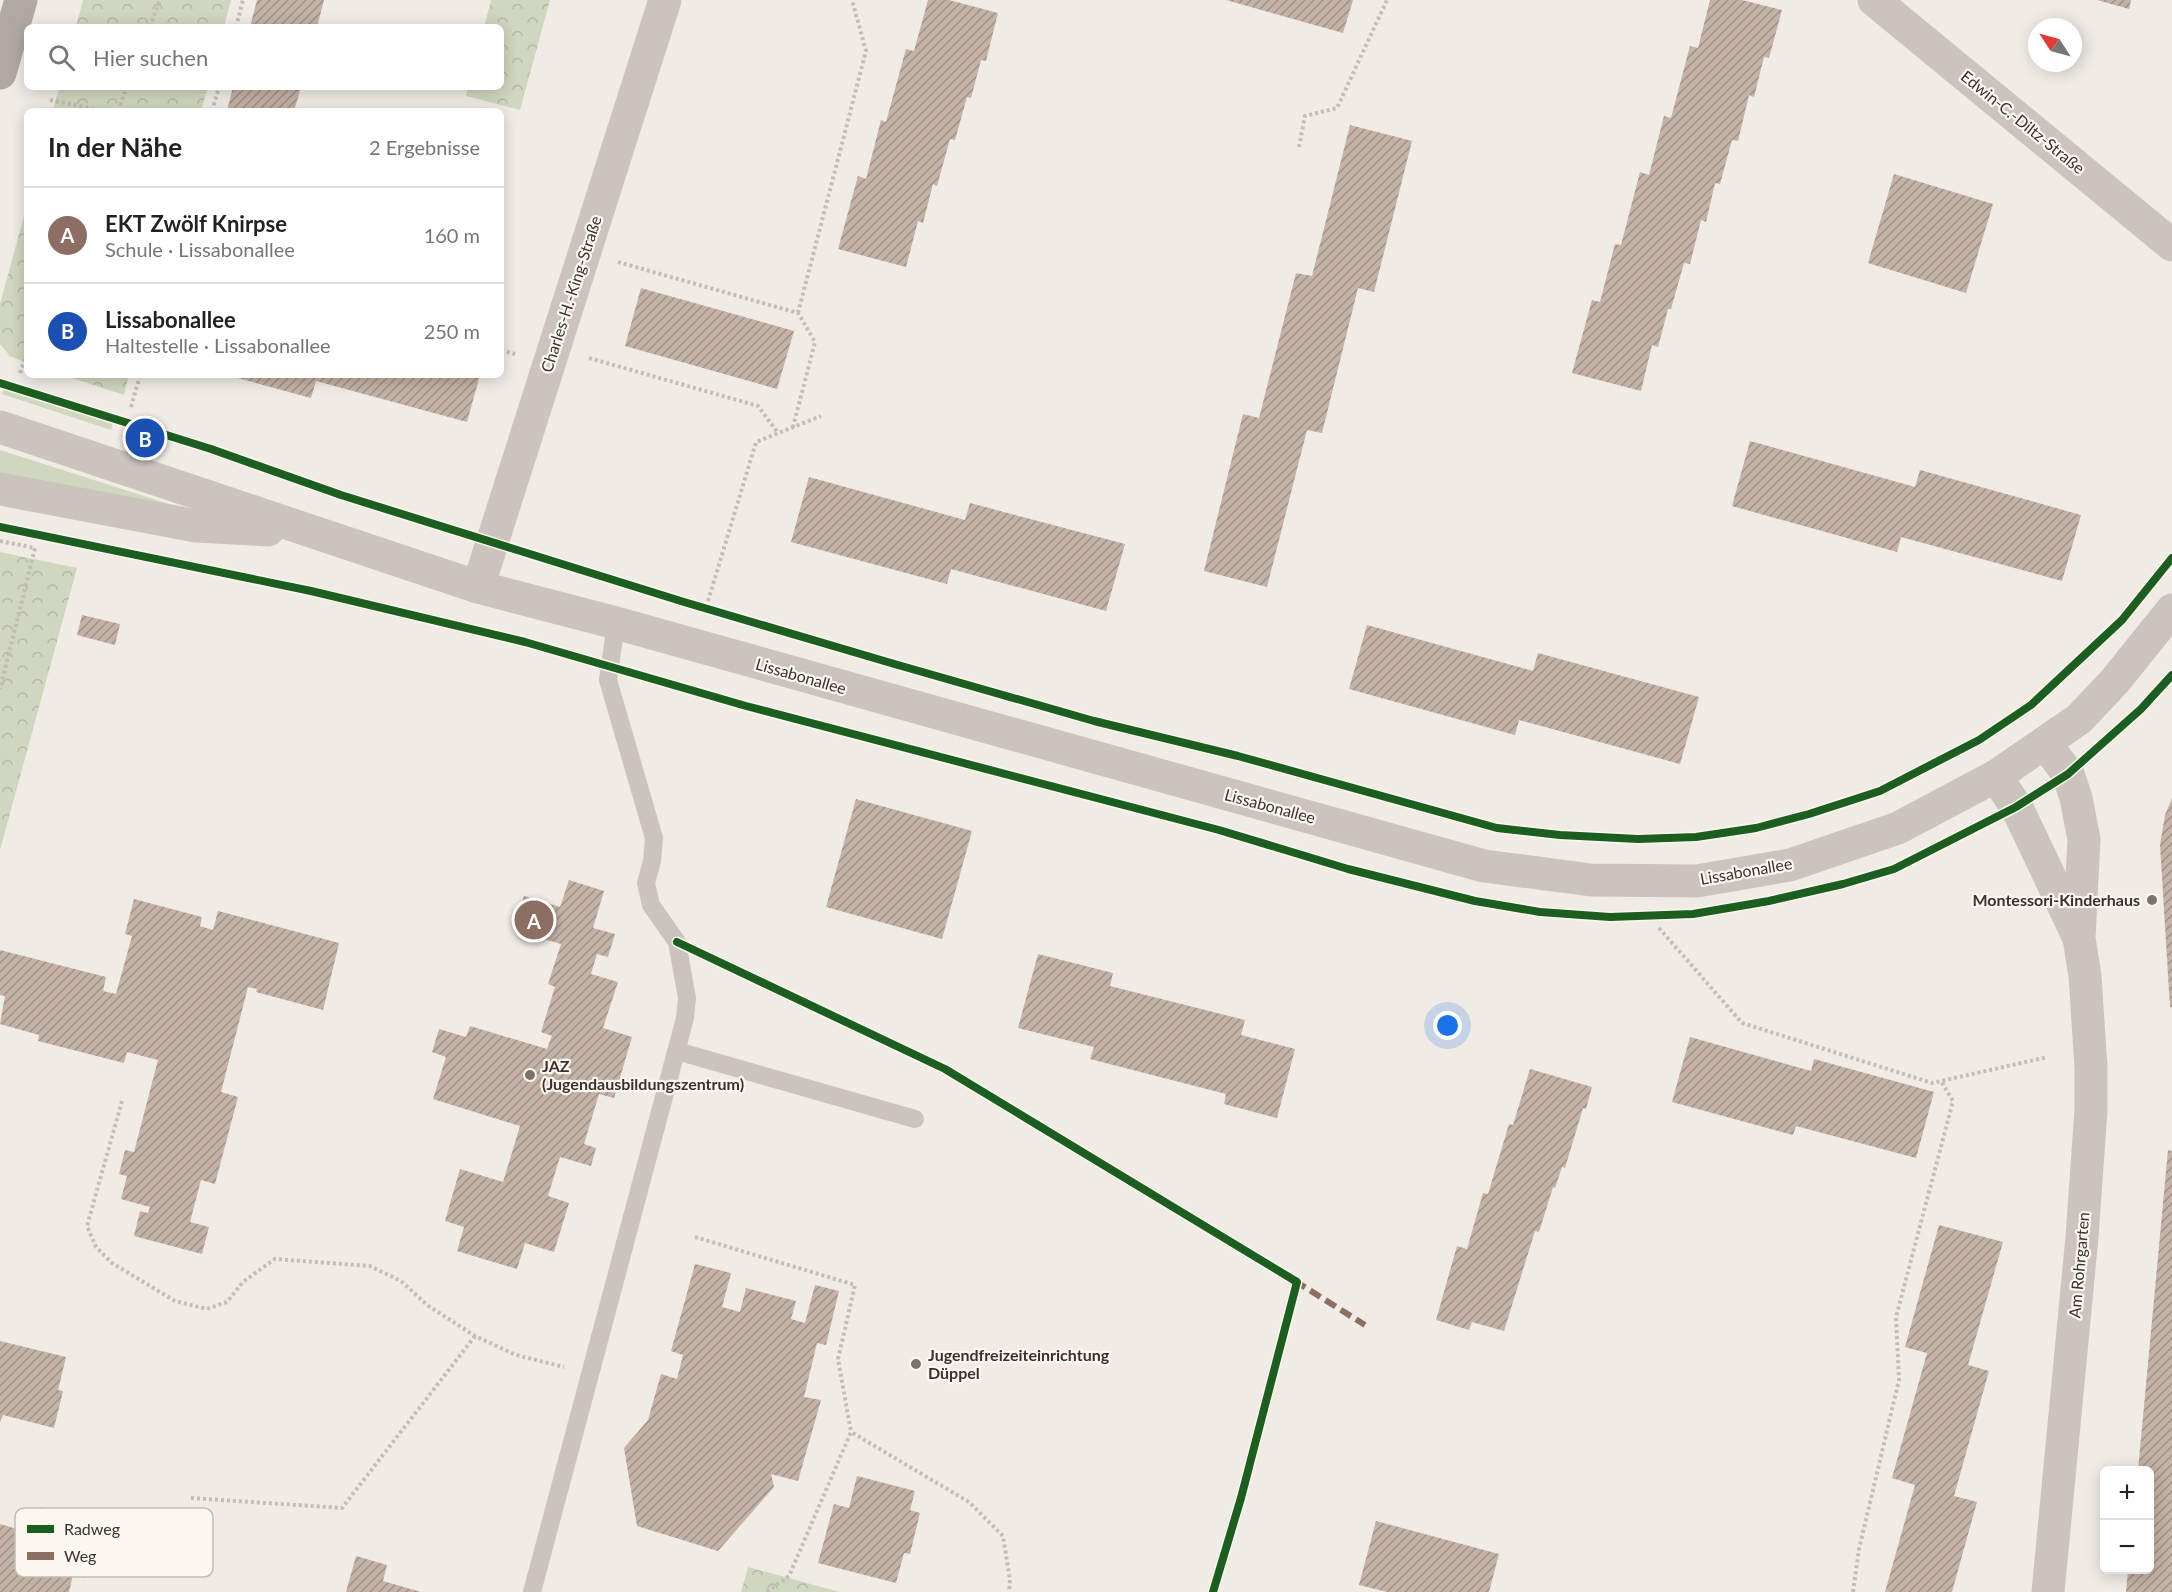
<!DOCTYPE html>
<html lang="de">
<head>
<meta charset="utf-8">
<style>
  :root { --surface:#fff; --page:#f2f2f2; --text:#222; --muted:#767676; --line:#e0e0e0; --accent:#0b8043 }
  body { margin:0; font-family:Lato,sans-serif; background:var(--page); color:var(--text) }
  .controls { position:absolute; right:18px; bottom:18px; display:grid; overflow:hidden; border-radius:9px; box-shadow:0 3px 15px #0003 }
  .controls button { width:54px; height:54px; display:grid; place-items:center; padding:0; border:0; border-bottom:2px solid var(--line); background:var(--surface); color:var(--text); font:30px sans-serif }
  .compass { position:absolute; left:2028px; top:18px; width:54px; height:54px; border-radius:50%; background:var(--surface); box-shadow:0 3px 15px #0003; rotate:306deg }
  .you { position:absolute; left:1448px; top:1026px; width:21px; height:21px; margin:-15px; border:4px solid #fff; border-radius:50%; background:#1a73e8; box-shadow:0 0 0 9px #1a73e833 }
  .badge { display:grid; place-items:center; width:39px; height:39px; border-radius:50%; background:var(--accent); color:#fff; font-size:20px; font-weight:700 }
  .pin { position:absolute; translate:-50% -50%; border:3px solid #fff; box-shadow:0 2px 6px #0006 }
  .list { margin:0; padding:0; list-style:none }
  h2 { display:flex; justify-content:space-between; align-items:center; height:78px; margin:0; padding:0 24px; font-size:26px }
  h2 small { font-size:20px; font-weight:400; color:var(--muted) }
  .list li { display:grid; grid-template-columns:39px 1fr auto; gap:18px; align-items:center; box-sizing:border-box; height:96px; padding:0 24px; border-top:2px solid var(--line) }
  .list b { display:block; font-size:22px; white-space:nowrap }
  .list p { margin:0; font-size:20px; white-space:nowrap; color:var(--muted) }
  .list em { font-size:20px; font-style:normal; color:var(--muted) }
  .icon { flex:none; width:33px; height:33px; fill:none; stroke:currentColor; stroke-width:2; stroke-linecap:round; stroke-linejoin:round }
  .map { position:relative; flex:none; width:2172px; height:1592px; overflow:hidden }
  .search { position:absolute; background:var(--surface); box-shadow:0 3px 15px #0003; left:24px; top:24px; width:480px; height:66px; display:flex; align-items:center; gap:15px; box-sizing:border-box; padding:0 21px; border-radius:9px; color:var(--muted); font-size:22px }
  .panel { position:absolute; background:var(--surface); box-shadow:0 3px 15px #0003; left:24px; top:108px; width:480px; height:270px; border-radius:9px }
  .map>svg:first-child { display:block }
</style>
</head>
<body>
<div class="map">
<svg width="2172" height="1592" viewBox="0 0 2172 1592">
  <defs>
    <pattern id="park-crowns" width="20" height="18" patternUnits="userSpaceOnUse" patternTransform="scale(1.5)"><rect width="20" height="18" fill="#cfd7be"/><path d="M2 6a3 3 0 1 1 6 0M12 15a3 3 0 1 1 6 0" fill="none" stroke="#b3b9a3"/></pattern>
    <pattern id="building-hatch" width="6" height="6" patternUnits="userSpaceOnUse" patternTransform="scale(1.5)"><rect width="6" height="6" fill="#c4b2a6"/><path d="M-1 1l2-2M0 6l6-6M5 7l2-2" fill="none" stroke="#a09187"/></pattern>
  </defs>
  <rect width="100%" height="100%" fill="#f0ece5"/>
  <g fill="#cfd7be">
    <path d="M4,388L113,423L111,430L2,394Z"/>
    <path d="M0,450L169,504L0,478Z"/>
  </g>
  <g fill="url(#park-crowns)">
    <path d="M83,0H231L224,27H76Z"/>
    <path d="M491,0H550L520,110L466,96L468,87H501V27H484Z"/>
    <path d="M59,87H208L201,111H53Z"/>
    <path d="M27,205V363L10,356L0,344V304Z"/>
    <path d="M63,375H129L124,395Z"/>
    <path d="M0,552L77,568L0,850Z"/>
    <path d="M748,1567L840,1592H741Z"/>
  </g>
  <g fill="url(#building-hatch)">
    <path d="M257,0H324L317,27H250Z"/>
    <path d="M928,0H949L998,13L986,61L981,60L971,98L967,97L955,140L950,139L937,186L933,184L923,223L918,221L906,267L838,249L858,176L866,179L881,120L886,122L906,49L914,51Z"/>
    <path d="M1226,0H1353L1343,33Z"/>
    <path d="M1710,0H1742L1782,10L1769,58L1764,57L1754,97L1749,95L1738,141L1732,140L1720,184L1715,183L1706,222L1701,220L1690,264L1684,263L1671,309H1668L1658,347L1652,345L1641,391L1572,373L1592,300L1600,302L1615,244L1621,245L1640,172L1649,175L1664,116L1671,118L1690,46L1698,48Z"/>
    <path d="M2097,0H2131L2129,9Z"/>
    <path d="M233,87H301L294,111H227Z"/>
    <path d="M1350,125L1412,141L1374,292L1358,288L1322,433L1307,430L1267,587L1204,571L1243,414L1259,418L1296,273L1312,276Z"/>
    <path d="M1894,174L1993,204L1966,293L1868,263Z"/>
    <path d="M641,288L794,331L777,389L625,346Z"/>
    <path d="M227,375H480L467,422L316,381L311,398Z"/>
    <path d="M1750,441L1915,487L1920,470L2081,515L2062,581L1901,537L1897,552L1732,506Z"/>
    <path d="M809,477L965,520L970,503L1125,544L1106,611L951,569L947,584L791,542Z"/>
    <path d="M82,615L120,624L115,645L77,635Z"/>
    <path d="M1367,625L1533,671L1538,653L1699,697L1680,764L1519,720L1515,735L1349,689Z"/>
    <path d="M2172,798V1007H2170L2160,845L2165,815Z"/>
    <path d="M856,799L972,831L942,939L826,907Z"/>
    <path d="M569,880L604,891L593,928L615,934L608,957L597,954L591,974L618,982L603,1028L632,1037L614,1098L599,1094L584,1144L596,1148L591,1166L560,1157L548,1196L569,1203L554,1252L525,1243L517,1269L457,1251L464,1227L445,1221L460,1169L503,1182L520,1126L433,1099L446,1057L432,1052L439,1029L466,1037L470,1026L547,1049L552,1036L541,1032L555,987L548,984L561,944L514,930L524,896L560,907Z"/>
    <path d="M134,899L202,917L200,926L213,930L218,911L339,943L323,1010L256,992L257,989L248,987L221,1092L238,1097L215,1184L201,1180L190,1222L209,1227L202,1254L134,1236L140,1211L148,1213L150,1207L121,1199L127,1176L119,1174L125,1150L134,1152L158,1060L127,1052L124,1063L38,1041L39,1035L0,1024L5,996L0,995V950L106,977L103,991L116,994L132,936L125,934Z"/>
    <path d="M1038,954L1113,973L1110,986L1245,1020L1241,1035L1295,1049L1277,1118L1224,1104L1226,1094L1090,1059L1094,1047L1018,1028Z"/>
    <path d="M1690,1037L1811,1071L1814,1059L1934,1092L1916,1158L1796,1126L1793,1135L1672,1102Z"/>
    <path d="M1530,1069L1592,1087L1586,1109L1583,1108L1565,1168L1562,1167L1555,1188L1553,1187L1539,1232L1535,1231L1504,1331L1472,1322L1469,1330L1436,1320L1457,1246L1467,1249L1483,1193L1488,1194L1509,1124L1513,1125Z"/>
    <path d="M2168,1150L2172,1151V1592H2126L2128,1570H2150V1470H2138Z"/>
    <path d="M1939,1225L2003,1242L1968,1365L1989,1371L1954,1496L1977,1502L1952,1592H1885L1915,1485L1892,1478L1927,1353L1905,1347Z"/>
    <path d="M695,1264L731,1273L722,1307L740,1312L746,1288L796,1301L791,1319L805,1323L815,1285L839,1291L826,1345L817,1343L804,1397L821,1400L798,1481L771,1474L774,1487L718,1551L637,1526L624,1448L648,1420L661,1374L677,1379L683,1355L671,1351Z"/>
    <path d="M0,1341L66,1357L58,1390L63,1391L54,1428L3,1415L0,1422Z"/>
    <path d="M857,1476L915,1491L910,1510L920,1513L910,1554L904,1553L896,1583L818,1563L834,1504L849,1508Z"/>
    <path d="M41,1507L106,1523L101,1541L94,1539L85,1578L73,1575L69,1592H0V1524L34,1534Z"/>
    <path d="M1376,1521L1499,1554L1489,1592H1387L1359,1585Z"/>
    <path d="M356,1556L387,1565L383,1581L421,1592H346Z"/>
  </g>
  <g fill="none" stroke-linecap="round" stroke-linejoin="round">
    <g stroke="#c2bdb6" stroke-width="4" stroke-dasharray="3 3" stroke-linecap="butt">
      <path d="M150,27L160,0"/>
      <path d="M236,27L243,0"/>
      <path d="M50,100L106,111"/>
      <path d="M118,111L127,87"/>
      <path d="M212,111L219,87"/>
      <path d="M1299,147L1305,116L1337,108L1387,0"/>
      <path d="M618,262L798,313L815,342L793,427"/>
      <path d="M798,313L866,51L852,0"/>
      <path d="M501,350L515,354"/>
      <path d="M589,358L758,406L778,433"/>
      <path d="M20,373L27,354"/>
      <path d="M131,407L140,375"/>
      <path d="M0,541L35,548L0,689"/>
      <path d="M708,601L756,442L821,416"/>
      <path d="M1659,928L1742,1023L1932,1083L2048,1057"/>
      <path d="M122,1101L87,1226L96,1247L112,1263L175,1301L207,1309L227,1302L243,1282L275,1259L370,1266L401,1281L427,1305L475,1336L516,1355L564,1367"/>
      <path d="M695,1237L855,1285L838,1359L851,1432"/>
      <path d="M191,1498L342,1508L475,1336"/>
      <path d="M767,1592L789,1576L851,1432L969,1502L1003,1536L1010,1580L1009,1592"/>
      <path d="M1853,1592L1859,1549L1899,1380L1896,1317L1953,1101L1941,1081"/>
    </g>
    <g stroke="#cac4bd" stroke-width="18">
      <path d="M677,1051L915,1119"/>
      <path d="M532,1592L685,1018L687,998L677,942L651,905L646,883L652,861L654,838L608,680L616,623"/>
    </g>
    <g stroke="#cac4bd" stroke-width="33">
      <path d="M1874,0L2172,245"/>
      <path d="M0,427L478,587L616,623L1484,866L1591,880L1697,881L1790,865L1898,828L1996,776L2079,719L2114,682L2172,610"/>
      <path d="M0,489L196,526L268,530"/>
      <path d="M478,587L665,0"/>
      <path d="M2045,743L2068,774L2076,798L2084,839L2079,938L2085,976L2091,1068V1110L2082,1237L2048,1592"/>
      <path d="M1996,776L2018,810L2077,934"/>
    </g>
    <path stroke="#afa9a2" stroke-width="33" d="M0,73L21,0"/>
    <path stroke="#8d6e63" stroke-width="6" stroke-dasharray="12 6" stroke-linecap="butt" d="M1295,1281L1365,1325"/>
    <g stroke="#fbf7ee" stroke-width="11">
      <g id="cycleway">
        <path d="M0,383L211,449L341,495L546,559L684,602L891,663L1094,721L1238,756L1497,828L1560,835L1638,839L1696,837L1756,828L1809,814L1880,791L1979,740L2031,705L2122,620L2172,558"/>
        <path d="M0,527L311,591L525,642L746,706L1219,830L1348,869L1475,901L1540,912L1610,917L1693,914L1769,901L1843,884L1894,869L2016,807L2068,774L2141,709L2172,675"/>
        <path d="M677,942L945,1069L1297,1282L1241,1498L1213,1592"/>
      </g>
    </g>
    <use href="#cycleway" stroke="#1b5e20" stroke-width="8"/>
  </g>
  <g fill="#7a736c" stroke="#fbf7ee" stroke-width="2">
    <circle cx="2152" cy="900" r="6"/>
    <circle cx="530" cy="1075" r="6"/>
    <circle cx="916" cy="1364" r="6"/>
  </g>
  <g text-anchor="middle" stroke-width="4.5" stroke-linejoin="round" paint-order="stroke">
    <g font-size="16" fill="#3b322b" stroke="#fbf7ee">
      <text transform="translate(2023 122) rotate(39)" y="6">Edwin-C.-Diltz-Straße</text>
      <text transform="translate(571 294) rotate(-72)" y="6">Charles-H.-King-Straße</text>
      <text transform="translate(801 676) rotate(16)" y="6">Lissabonallee</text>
      <text transform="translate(1270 806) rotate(15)" y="6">Lissabonallee</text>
      <text transform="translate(1746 871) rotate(-10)" y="6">Lissabonallee</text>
      <text transform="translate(2079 1265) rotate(-85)" y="6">Am Rohrgarten</text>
    </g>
    <g font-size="16" font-weight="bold" fill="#3b322b" stroke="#fbf7ee" text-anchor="start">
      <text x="2140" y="906" text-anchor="end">Montessori-Kinderhaus</text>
      <text x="542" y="1072">JAZ<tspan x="542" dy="18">(Jugendausbildungszentrum)</tspan></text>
      <text x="928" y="1361">Jugendfreizeiteinrichtung<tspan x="928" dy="18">Düppel</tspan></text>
    </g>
  </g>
  <rect x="15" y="1508" width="198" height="69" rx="9" fill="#fbf7ee" stroke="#c1bcb4" stroke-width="1.5"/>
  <rect x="27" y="1525" width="27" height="8" fill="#1b5e20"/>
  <rect x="27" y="1552" width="27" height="8" fill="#8d6e63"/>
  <g font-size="16" fill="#3b322b">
    <text x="64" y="1535">Radweg</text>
    <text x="64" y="1562">Weg</text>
  </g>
</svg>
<div class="controls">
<button>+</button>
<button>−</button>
</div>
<svg class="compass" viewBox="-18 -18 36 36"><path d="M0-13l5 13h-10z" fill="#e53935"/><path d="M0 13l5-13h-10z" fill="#767676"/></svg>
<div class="you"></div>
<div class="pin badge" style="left:534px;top:920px;background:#8d6e63">A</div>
<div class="pin badge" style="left:145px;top:438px;background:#1a4fb4">B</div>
<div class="search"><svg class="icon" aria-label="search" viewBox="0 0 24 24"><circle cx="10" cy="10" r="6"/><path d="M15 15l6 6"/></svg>Hier suchen</div>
<section class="panel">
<h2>In der Nähe<small>2 Ergebnisse</small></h2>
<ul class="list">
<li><span class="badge" style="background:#8d6e63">A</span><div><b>EKT Zwölf Knirpse</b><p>Schule · Lissabonallee</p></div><em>160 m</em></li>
<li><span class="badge" style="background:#1a4fb4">B</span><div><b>Lissabonallee</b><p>Haltestelle · Lissabonallee</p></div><em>250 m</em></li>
</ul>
</section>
</div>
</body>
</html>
